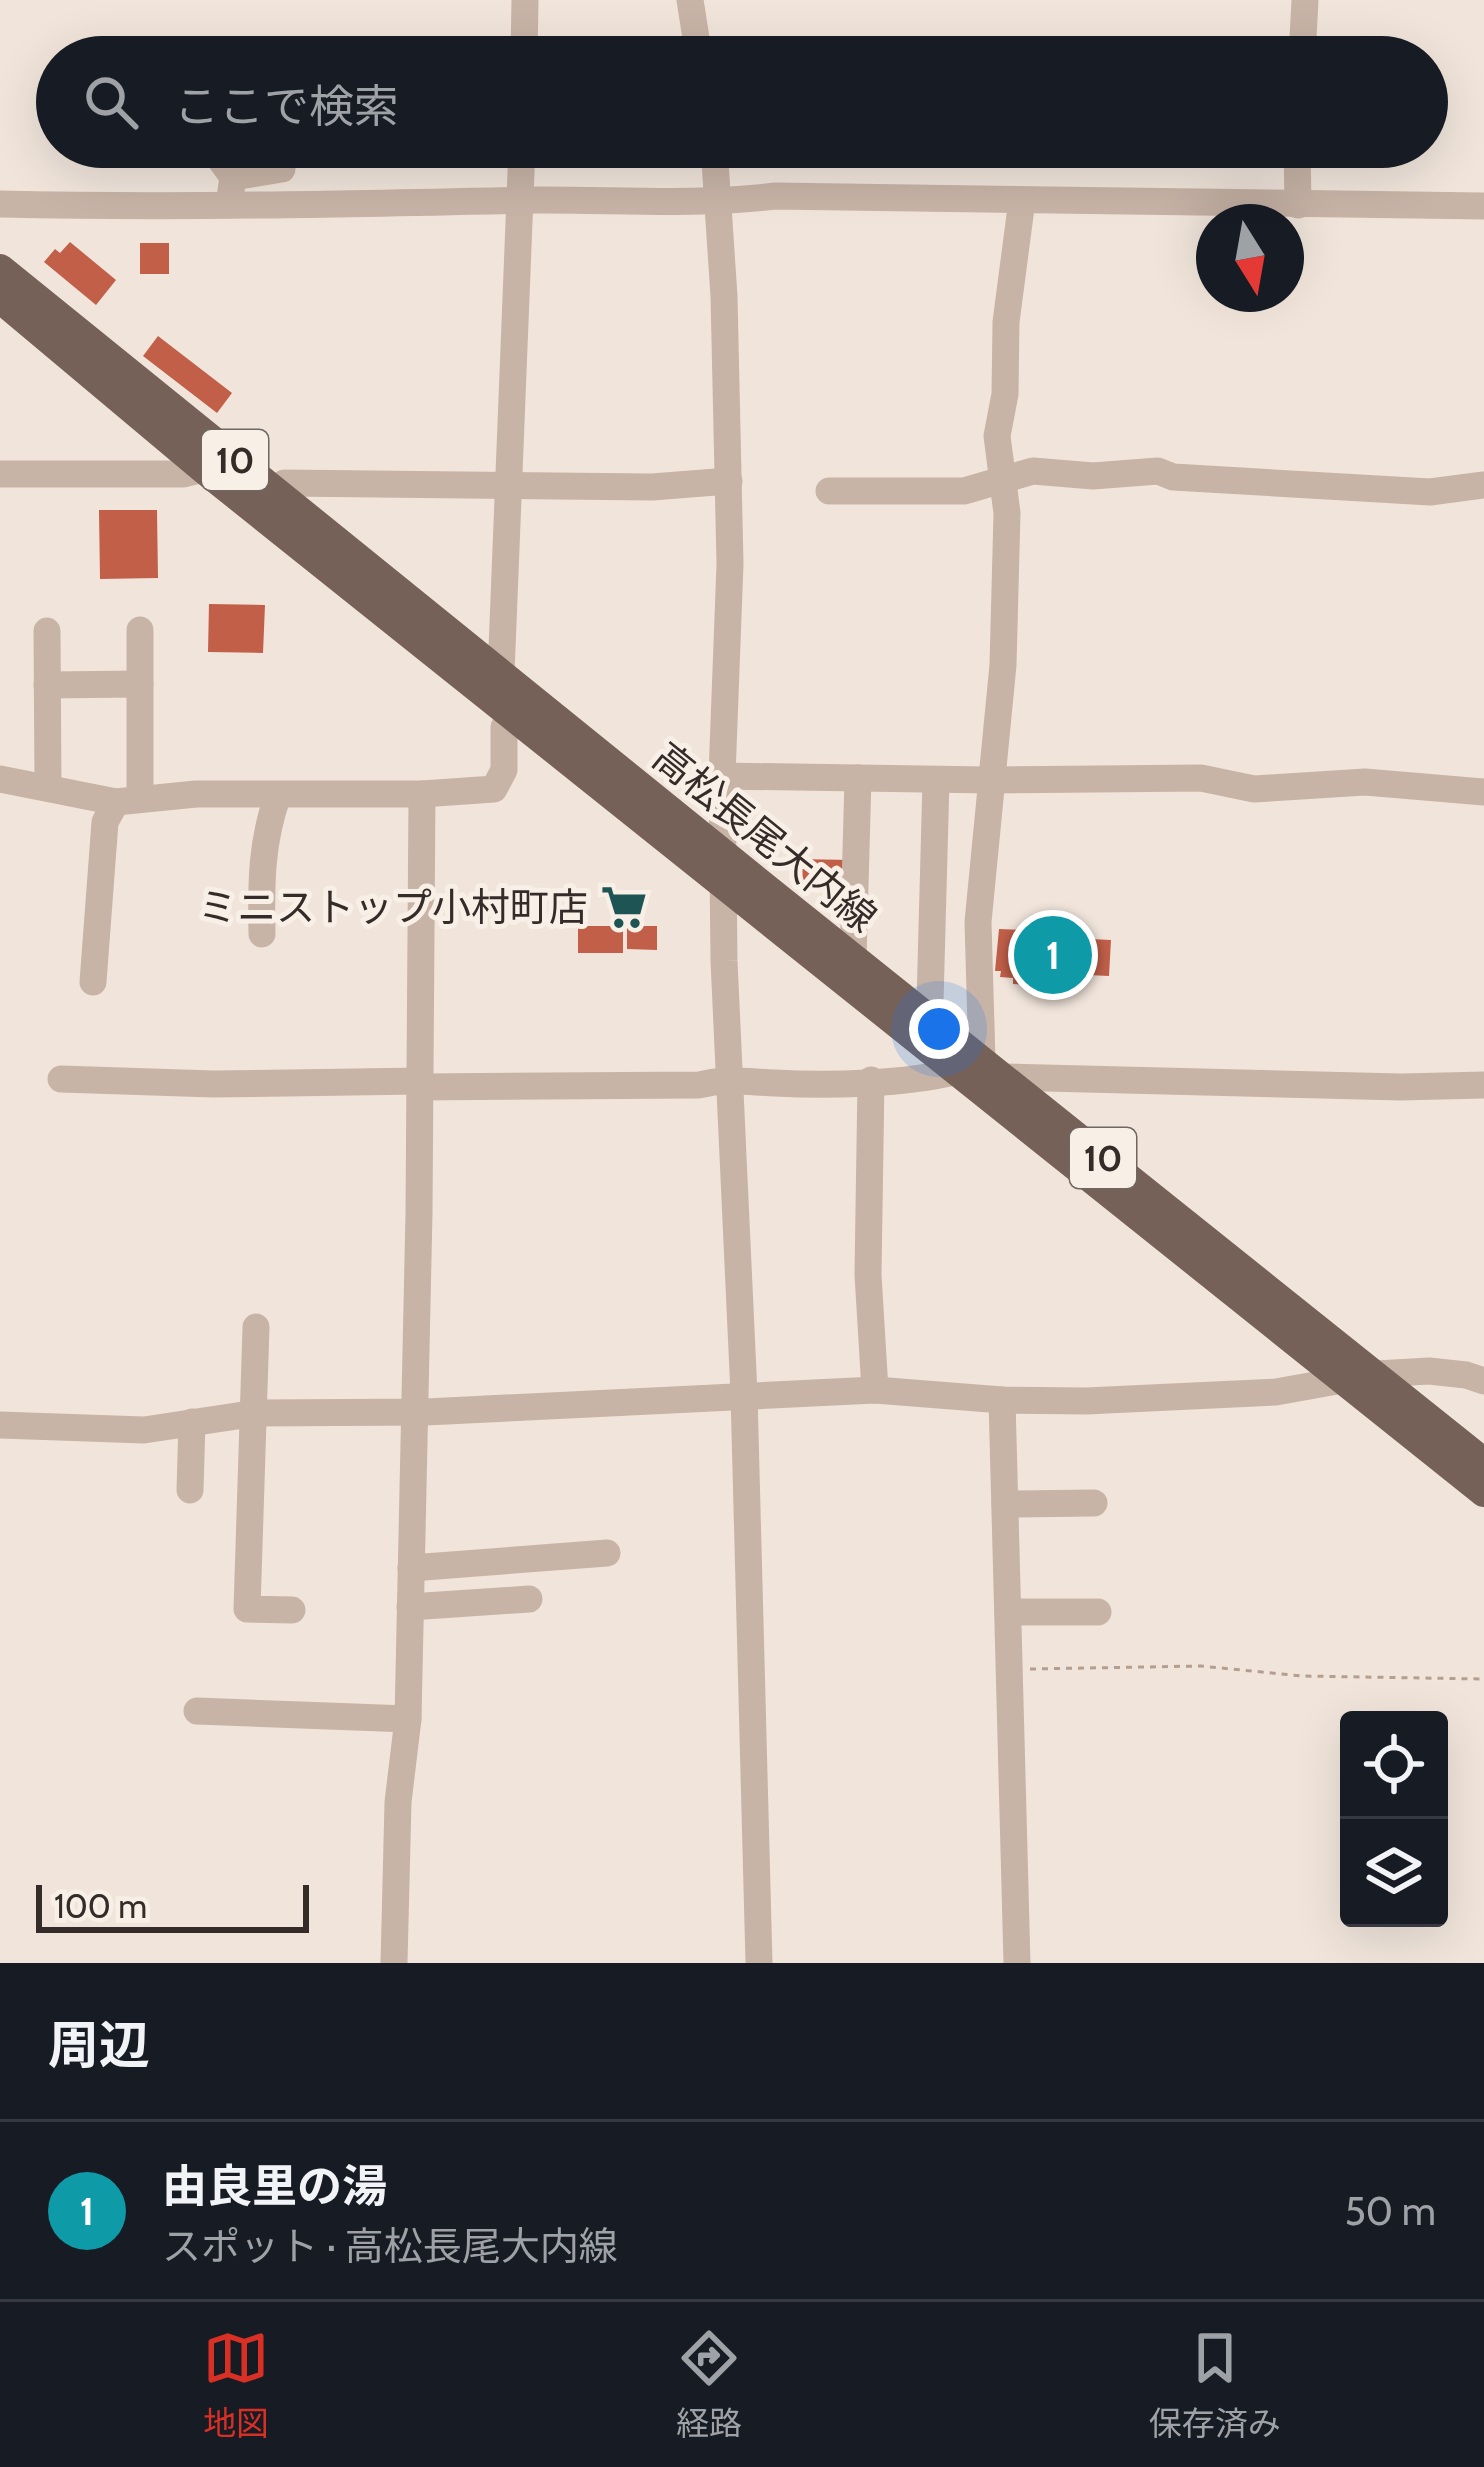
<!DOCTYPE html>
<html lang="ja">
<head>
<meta charset="utf-8">
<style>
  :root { --surface:#171b24; --page:#242831; --text:#f1f3f6; --muted:#9ea1a6; --line:#363941; --accent:#d93025 }
  body { margin:0; font-family:Cabin,"Noto Sans JP",sans-serif; background:var(--page); color:var(--text) }
  .controls { position:absolute; right:36px; bottom:36px; display:grid; overflow:hidden; border-radius:12px; box-shadow:0 12px 48px #0002 }
  .controls button { width:108px; height:108px; display:grid; place-items:center; padding:0; border:0; border-bottom:3px solid var(--line); background:var(--surface); color:var(--text); font:60px sans-serif }
  .compass { position:absolute; left:1196px; top:204px; width:108px; height:108px; border-radius:50%; background:var(--surface); box-shadow:0 12px 48px #0002; rotate:169deg }
  .scale { position:absolute; left:36px; bottom:30px; width:273px; box-sizing:border-box; padding-left:12px; border:6px solid #352b28; border-top:0; font-size:33px; line-height:42px; white-space:nowrap; color:#352b28; -webkit-text-stroke:9px #f8efe7; paint-order:stroke }
  .you { position:absolute; left:939px; top:1029px; width:42px; height:42px; margin:-30px; border:9px solid #fff; border-radius:50%; background:#1a73e8; box-shadow:0 0 0 18px #1a73e833 }
  .badge { display:grid; place-items:center; width:78px; height:78px; border-radius:50%; background:var(--accent); color:#fff; font-size:39px; font-weight:700 }
  .pin { position:absolute; translate:-50% -50%; border:6px solid #fff; box-shadow:0 3px 12px #0006 }
  .list { margin:0; padding:0; list-style:none }
  h2 { display:flex; justify-content:space-between; align-items:center; height:156px; margin:0; padding:0 48px; font-size:51px }
  h2 small { font-size:39px; font-weight:400; color:var(--muted) }
  .list li { display:grid; grid-template-columns:78px 1fr auto; gap:36px; align-items:center; box-sizing:border-box; height:180px; padding:0 48px; border-top:3px solid var(--line) }
  .list b { display:block; font-size:45px; white-space:nowrap }
  .list p { margin:0; font-size:39px; white-space:nowrap; color:var(--muted) }
  .list em { font-size:39px; font-style:normal; color:var(--muted) }
  .icon { flex:none; width:66px; height:66px; fill:none; stroke:currentColor; stroke-width:2; stroke-linecap:round; stroke-linejoin:round }
  .map { position:relative; flex:none; width:1484px; height:1963px; overflow:hidden }
  .search { position:absolute; background:var(--surface); box-shadow:0 12px 48px #0002; left:36px; right:36px; top:36px; height:132px; display:flex; align-items:center; gap:30px; box-sizing:border-box; padding:0 42px; border-radius:66px; color:var(--muted); font-size:45px }
  .sheet { height:336px; background:var(--surface) }
  nav { display:flex; justify-content:space-around; align-items:center; box-sizing:border-box; height:168px; border-top:3px solid var(--line); background:var(--surface); font-size:33px; color:var(--muted) }
  nav a { display:grid; justify-items:center; gap:6px }
  nav .on { color:var(--accent) }
  .map>svg:first-child { display:block }
</style>
</head>
<body>
<div class="map">
<svg width="1484" height="1963" viewBox="0 0 1484 1963">
  <rect width="100%" height="100%" fill="#f1e5db"/>
  <g fill="#c15f49">
    <path d="M70,242L116,280L96,305L44,262L55,249L60,253Z"/>
    <rect x="140" y="243" width="29" height="31"/>
    <path d="M158,336L232,393L217,413L143,356Z"/>
    <path d="M99,510H157L158,578L100,579Z"/>
    <path d="M209,604L265,605L263,653L208,652Z"/>
    <path d="M796,859L852,860L851,899H832V888L796,887Z"/>
    <rect x="578" y="926" width="45" height="27"/>
    <path d="M627,926H657V950L627,949Z"/>
    <path d="M999,929L1090,933V939L1111,940L1109,976L1088,975V981L1057,980V986L1013,984V978L1000,977L1001,971H995Z"/>
  </g>
  <g fill="none" stroke-linecap="round" stroke-linejoin="round">
    <path stroke="#b49e92" stroke-width="3" stroke-dasharray="6 6" stroke-linecap="butt" d="M1030,1669L1201,1666L1302,1676L1484,1679"/>
    <g stroke="#c8b4a7" stroke-width="27">
      <path d="M690,0L699,57"/>
      <path d="M524,57L525,0"/>
      <path d="M1302,57L1305,0"/>
      <path d="M219,147V158L233,177L229,205"/>
      <path d="M714,147L724,296L730,564L722,776L724,961L744,1394L759,1963"/>
      <path d="M1297,147L1298,205"/>
      <path d="M233,177L282,169"/>
      <path d="M0,204C176,208 353,204 530,200C612,199 693,206 775,196L1484,206"/>
      <path d="M0,474H184L204,469"/>
      <path d="M274,491L284,483L652,487L729,481"/>
      <path d="M829,491H964L1033,471L1093,476L1158,471L1173,477L1430,492L1484,485"/>
      <path d="M47,631L48,788"/>
      <path d="M501,674L522,147"/>
      <path d="M47,685L140,684"/>
      <path d="M722,776L989,780L1201,778L1254,789L1365,782L1484,792"/>
      <path d="M0,779L116,802L196,794H422L494,789L504,770V727L524,697"/>
      <path d="M140,799V630"/>
      <path d="M262,934C261,884 261,842 278,795"/>
      <path d="M853,959L858,778"/>
      <path d="M93,982L105,822L116,802"/>
      <path d="M930,1002L936,780"/>
      <path d="M982,1060L978,922L1003,665L1007,513L997,436L1005,394L1006,322L1022,200"/>
      <path d="M1004,1077L1401,1087L1484,1085"/>
      <path d="M61,1079L213,1084L420,1081"/>
      <path d="M871,1080L868,1275L875,1390"/>
      <path d="M420,1087L699,1085C727,1078 747,1082 775,1083C831,1086 904,1084 958,1071"/>
      <path d="M256,1327L247,1609L292,1610"/>
      <path d="M1002,1400L1017,1963"/>
      <path d="M0,1425L144,1430L256,1413L426,1412L875,1390L1002,1400L1086,1401L1276,1392L1376,1374L1429,1371L1466,1375L1484,1381"/>
      <path d="M190,1490L192,1422"/>
      <path d="M1005,1504L1094,1503"/>
      <path d="M411,1568L607,1553"/>
      <path d="M410,1607L529,1599"/>
      <path d="M1008,1612H1098"/>
      <path d="M197,1711L408,1719"/>
      <path d="M394,1963L398,1802L408,1719L419,1213L422,794"/>
    </g>
    <g stroke="#766159" stroke-width="30">
      <path d="M0,269L780,900L1484,1463"/>
      <path d="M0,298L204,469L1484,1492"/>
    </g>
  </g>
  <defs>
    <g id="supermarket-bare" transform="scale(3.6)"><path d="M-6-5.5h2.5l.6 2H6L4.5 2H-2.5L-4.4-4H-6ZM-1.5 3.2a1.3 1.3 0 1 0 .1 0ZM3 3.2a1.3 1.3 0 1 0 .1 0Z" fill="#1f5455" stroke="#f8efe7" stroke-width="2.5" paint-order="stroke"/></g>
  </defs>
  <g fill-rule="evenodd">
    <use href="#supermarket-bare" x="624" y="907"/>
  </g>
  <g text-anchor="middle" stroke-width="10" stroke-linejoin="round" paint-order="stroke">
    <g fill="#f8efe7" stroke="#706661" stroke-width="3">
      <rect x="202" y="430" width="66" height="60" rx="9"/>
      <rect x="1070" y="1128" width="66" height="60" rx="9"/>
    </g>
    <g font-size="36" font-weight="bold" fill="#352b28">
      <text x="235" y="473">10</text>
      <text x="1103" y="1171">10</text>
    </g>
    <g font-size="39" fill="#352b28" stroke="#f8efe7">
      <text transform="translate(765 837) rotate(39)" y="14">高松長尾大内線</text>
    </g>
    <g font-size="39" fill="#352b28" stroke="#f8efe7" text-anchor="end">
      <text x="588" y="921">ミニストップ小村町店</text>
    </g>
  </g>
</svg>
<div class="controls">
<button><svg class="icon" aria-label="locate" viewBox="0 0 24 24"><circle cx="12" cy="12" r="6"/><path d="M12 2v4M12 18v4M2 12h4M18 12h4"/></svg></button>
<button><svg class="icon" aria-label="layers" viewBox="0 0 24 24"><path d="M12 4l9 5-9 5-9-5zM3 14l9 5 9-5"/></svg></button>
</div>
<svg class="compass" viewBox="-18 -18 36 36"><path d="M0-13l5 13h-10z" fill="#e53935"/><path d="M0 13l5-13h-10z" fill="#9ea1a6"/></svg>
<div class="scale">100 m</div>
<div class="you"></div>
<div class="pin badge" style="left:1053px;top:955px;background:#0f9aa8">1</div>
<div class="search"><svg class="icon" aria-label="search" viewBox="0 0 24 24"><circle cx="10" cy="10" r="6"/><path d="M15 15l6 6"/></svg>ここで検索</div>
</div>
<section class="sheet">
<h2>周辺<small></small></h2>
<ul class="list">
<li><span class="badge" style="background:#0f9aa8">1</span><div><b>由良里の湯</b><p>スポット · 高松長尾大内線</p></div><em>50 m</em></li>
</ul>
</section>
<nav>
<a class="on"><svg class="icon" aria-label="map" viewBox="0 0 24 24"><path d="M3 6l6-2 6 2 6-2v14l-6 2-6-2-6 2zM9 4v14M15 6v14"/></svg>地図</a>
<a><svg class="icon" aria-label="directions" viewBox="0 0 24 24"><path d="M12 3l9 9-9 9-9-9zM9 14v-3h6M13 9l2 2-2 2"/></svg>経路</a>
<a><svg class="icon" aria-label="saved" viewBox="0 0 24 24"><path d="M7 4h10v16l-5-4-5 4z"/></svg>保存済み</a>
</nav>
</body>
</html>
